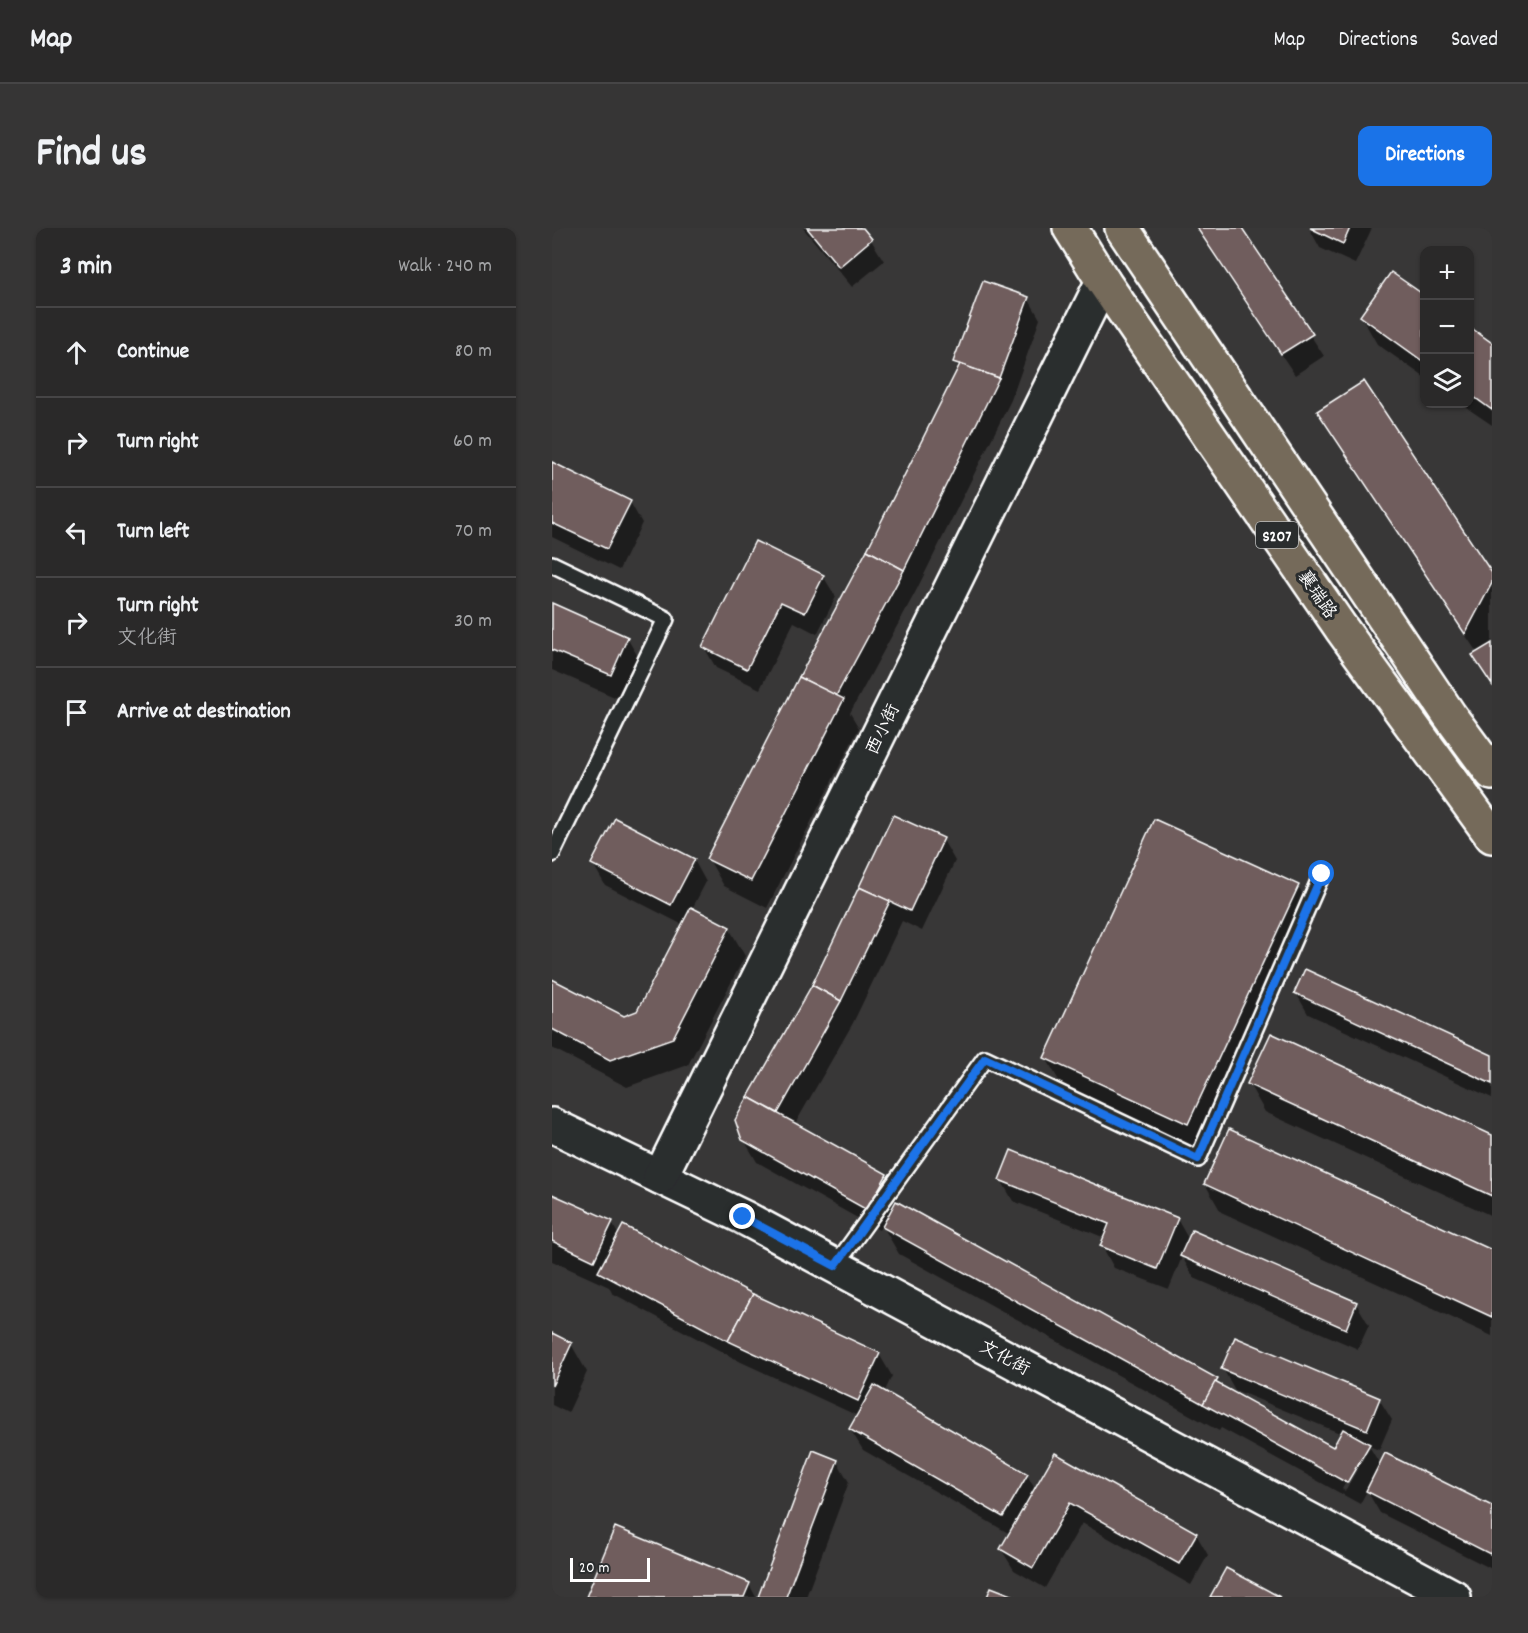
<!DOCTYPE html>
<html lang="en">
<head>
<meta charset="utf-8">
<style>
  :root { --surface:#2a2929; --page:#363535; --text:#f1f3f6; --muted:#a5a6a8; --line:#464546; --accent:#1a73e8 }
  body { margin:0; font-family:Dekko,"LXGW WenKai TC",sans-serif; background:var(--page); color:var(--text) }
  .controls { position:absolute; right:18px; top:18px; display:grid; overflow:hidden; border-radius:12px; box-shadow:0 2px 4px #0004 }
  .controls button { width:54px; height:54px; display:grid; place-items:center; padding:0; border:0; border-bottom:2px solid var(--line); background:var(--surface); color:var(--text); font:30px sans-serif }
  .scale { position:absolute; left:18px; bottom:15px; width:80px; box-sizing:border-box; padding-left:6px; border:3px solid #fff; border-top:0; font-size:16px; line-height:21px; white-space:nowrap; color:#fff; -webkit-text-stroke:4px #2a2d2e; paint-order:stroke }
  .stop { position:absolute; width:18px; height:18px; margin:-14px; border:4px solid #1a73e8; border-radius:50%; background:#fff }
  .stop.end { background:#1a73e8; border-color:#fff; box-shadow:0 2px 6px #0008 }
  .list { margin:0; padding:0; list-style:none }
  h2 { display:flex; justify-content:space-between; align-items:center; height:78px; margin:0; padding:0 24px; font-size:26px }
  h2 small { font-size:20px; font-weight:400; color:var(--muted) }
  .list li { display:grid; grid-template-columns:39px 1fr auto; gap:18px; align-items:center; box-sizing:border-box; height:90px; padding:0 24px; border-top:2px solid var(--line) }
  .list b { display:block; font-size:22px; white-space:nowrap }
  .list p { margin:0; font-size:20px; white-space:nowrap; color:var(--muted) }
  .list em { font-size:20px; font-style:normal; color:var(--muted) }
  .icon { flex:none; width:33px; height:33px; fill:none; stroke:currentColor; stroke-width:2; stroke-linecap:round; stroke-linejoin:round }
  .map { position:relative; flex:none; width:940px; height:1369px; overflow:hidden; border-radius:12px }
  header { display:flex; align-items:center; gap:36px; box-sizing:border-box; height:84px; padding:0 30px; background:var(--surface); border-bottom:2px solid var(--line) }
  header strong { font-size:28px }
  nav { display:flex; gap:33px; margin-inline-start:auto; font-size:21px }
  .intro { display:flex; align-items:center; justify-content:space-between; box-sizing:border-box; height:144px; padding:0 36px }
  h1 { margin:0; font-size:42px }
  .button { padding:15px 27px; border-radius:12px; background:var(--accent); color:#fff; font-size:21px; font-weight:700 }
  main { display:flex; gap:36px; padding:0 36px }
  aside { flex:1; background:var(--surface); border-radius:12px; box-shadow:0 2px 4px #0004 }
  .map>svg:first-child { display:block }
</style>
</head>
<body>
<header>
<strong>Map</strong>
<nav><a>Map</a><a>Directions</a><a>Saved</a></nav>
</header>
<div class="intro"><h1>Find us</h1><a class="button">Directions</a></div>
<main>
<aside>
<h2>3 min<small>Walk · 240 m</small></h2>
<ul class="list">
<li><svg class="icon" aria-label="ahead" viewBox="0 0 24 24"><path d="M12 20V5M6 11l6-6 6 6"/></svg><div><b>Continue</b></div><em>80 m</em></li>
<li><svg class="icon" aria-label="right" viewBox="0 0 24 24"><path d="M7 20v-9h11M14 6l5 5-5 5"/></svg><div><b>Turn right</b></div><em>60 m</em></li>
<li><svg class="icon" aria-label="left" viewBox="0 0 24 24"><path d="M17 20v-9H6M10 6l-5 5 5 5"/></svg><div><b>Turn left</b></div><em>70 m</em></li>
<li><svg class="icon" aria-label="right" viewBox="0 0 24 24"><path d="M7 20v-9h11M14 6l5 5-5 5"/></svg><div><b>Turn right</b><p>文化街</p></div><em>30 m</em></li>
<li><svg class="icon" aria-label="arrive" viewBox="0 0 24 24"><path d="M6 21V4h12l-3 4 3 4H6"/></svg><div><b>Arrive at destination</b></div></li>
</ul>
</aside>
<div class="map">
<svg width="940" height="1369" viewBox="0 0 940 1369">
  <rect width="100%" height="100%" fill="#383737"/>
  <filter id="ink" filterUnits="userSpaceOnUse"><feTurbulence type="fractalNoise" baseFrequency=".0167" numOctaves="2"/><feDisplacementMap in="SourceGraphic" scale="12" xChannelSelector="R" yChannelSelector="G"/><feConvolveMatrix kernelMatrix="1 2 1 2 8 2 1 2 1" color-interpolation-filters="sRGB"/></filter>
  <g filter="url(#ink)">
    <g fill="#0007" fill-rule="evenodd">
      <path d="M251,0H309L319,12L332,33L300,59Z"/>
      <path d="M644,0H688L772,128L743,147Z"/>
      <path d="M757,0H820L803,36L768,20Z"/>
      <path d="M839,46L872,69V149L825,116L809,88Z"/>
      <path d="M476,70L488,91L459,172L364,363L298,485L307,500L215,680L172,658L156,630L317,323L407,141L403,133Z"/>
      <path d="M918,101L940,117V197L909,176H918Z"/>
      <path d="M767,184L940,347V412L936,419L940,416V457L926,426L783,211Z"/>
      <path d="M0,236L78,274L90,295L67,342L0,309Z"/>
      <path d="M271,348L284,369L265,406L242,394L208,461L164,440L152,419Z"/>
      <path d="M0,377L75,410L91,437L74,474L0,442Z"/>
      <path d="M391,612L403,633L370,703L350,693L301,795L243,896L334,948L347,969L343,974L665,1152L669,1159L781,1221L790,1206L683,1162L671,1141L827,1171L840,1192L827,1222L817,1218L829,1238L940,1280V1341L828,1285L815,1263L808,1276L669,1200L667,1203L347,1026L330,997L327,1002L205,934L192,912L185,893L261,757ZM810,1226H814L793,1263L790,1261Z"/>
      <path d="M142,632L154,654L140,681L177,700L193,728L136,837L75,859L0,820V752L72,790L86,784L131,697L53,657L41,636Z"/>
      <path d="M746,658L762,686L652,923L510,858L494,830Z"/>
      <path d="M744,765L940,829V870L756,786Z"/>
      <path d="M697,856L940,909V988L713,884Z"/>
      <path d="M449,952L625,991L637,1012L804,1075L817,1097L806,1121L642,1050L630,1029L617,1061L562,1040L550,1018L553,1010L461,973Z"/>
      <path d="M653,956L940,1024V1108L669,984Z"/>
      <path d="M0,967L60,995L67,1008L327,1126L340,1148L332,1165L475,1247L483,1261L644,1306L656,1327L639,1357L530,1295L493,1360L462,1342L449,1321L458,1306L311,1222L298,1201L306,1188L189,1134L60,1065L57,1059L0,1033Z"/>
      <path d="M0,1107L19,1116L35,1144L16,1185L0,1177Z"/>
      <path d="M262,1224L285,1233L297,1254L254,1369H207Z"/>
      <path d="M64,1301L197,1356L204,1369H36Z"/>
    </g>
    <g fill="#705d5d" stroke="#fff" stroke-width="1.5">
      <path d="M255,0H311L320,11L287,39Z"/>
      <path d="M645,0H690L761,106L729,126Z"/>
      <path d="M758,0H798L791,16Z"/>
      <path d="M839,44L872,67V134L808,88Z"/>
      <path d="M431,53L477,69L447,150L401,134Z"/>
      <path d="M918,99L940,115V182L918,166Z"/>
      <path d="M408,136L447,150L352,342L315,322Z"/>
      <path d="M812,153L940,345V355L913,406L765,183Z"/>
      <path d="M0,234L79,273L55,321L0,295Z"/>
      <path d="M203,313L272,347L253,385L229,374L195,441L150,419Z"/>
      <path d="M315,322L352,342L284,468L247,449Z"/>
      <path d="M0,375L76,409L59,447L0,422Z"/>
      <path d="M940,415V457L920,427Z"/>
      <path d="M247,449L292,471L199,653L154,631Z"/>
      <path d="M341,587L392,610L358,683L307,659Z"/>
      <path d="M63,590L143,631L119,677L39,636Z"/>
      <path d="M602,591L747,657L636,896L492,830Z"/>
      <path d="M307,659L338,673L289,773L260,757Z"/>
      <path d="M139,679L178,699L121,810L58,832L0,801V751L72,788L85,783Z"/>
      <path d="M753,741L940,827V856L742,765Z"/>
      <path d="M260,757L289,773L226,885L196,869Z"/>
      <path d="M719,805L940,907V968L695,856Z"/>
      <path d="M196,869L335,946L315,982L190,912L183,892Z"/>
      <path d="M677,901L940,1022V1089L652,956Z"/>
      <path d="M459,922L626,990L605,1041L548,1018L557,996L447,952Z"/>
      <path d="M0,966L61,993L42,1033L0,1013Z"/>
      <path d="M344,973L666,1151L651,1176L330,999Z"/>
      <path d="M71,997L201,1066L176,1113L46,1044Z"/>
      <path d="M640,1002L805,1074L794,1101L628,1028Z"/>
      <path d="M201,1066L328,1125L306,1173L176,1113Z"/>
      <path d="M0,1105L20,1115L0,1158Z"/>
      <path d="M683,1109L828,1170L815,1202L669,1141Z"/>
      <path d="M663,1154L781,1219L791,1201L818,1216L795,1255L651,1176Z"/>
      <path d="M322,1157L476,1246L451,1289L297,1201Z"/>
      <path d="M261,1222L286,1232L234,1369H206Z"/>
      <path d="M503,1225L645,1305L627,1336L518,1275L481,1340L448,1321Z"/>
      <path d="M833,1225L940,1278V1321L938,1326L814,1263Z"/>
      <path d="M63,1299L198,1355L192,1369H34Z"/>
      <path d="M674,1340L728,1369H658Z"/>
      <path d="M439,1359L465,1369H435Z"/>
    </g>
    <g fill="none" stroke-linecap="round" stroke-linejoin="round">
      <g stroke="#fff" stroke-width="20">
        <g id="lane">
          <path d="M0,336L114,391L0,626"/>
          <path d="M283,1038L433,830L646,931L770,646"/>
        </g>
      </g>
      <g stroke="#fff" stroke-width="38">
        <g id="secondary">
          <path d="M0,897L191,989L902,1369"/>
          <path d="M108,949L551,53"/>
        </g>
      </g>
      <g stroke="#fff" stroke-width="38">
        <g id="primary">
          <path d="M518,0L551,53L789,400L940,608"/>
          <path d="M570,0L898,488L940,545"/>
        </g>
      </g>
      <use href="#lane" stroke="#2a2d2e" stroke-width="15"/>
      <use href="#secondary" stroke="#2a2d2e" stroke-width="33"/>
      <use href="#primary" stroke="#746a5a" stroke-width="33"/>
    </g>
  </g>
  <g fill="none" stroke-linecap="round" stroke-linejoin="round" filter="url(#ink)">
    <path stroke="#1a73e8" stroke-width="8" d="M191,989L283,1038L433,830L646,931L770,646"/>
  </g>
  <g text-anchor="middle" stroke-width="6" stroke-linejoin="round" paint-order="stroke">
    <rect fill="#2a2d2e" stroke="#bfc0c0" stroke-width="1.5" x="704" y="294" width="42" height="26" rx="4.5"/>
    <g font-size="16" font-weight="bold" fill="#fff">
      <text x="725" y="313">S207</text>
    </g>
    <g font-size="18" fill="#fff" stroke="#2a2d2e">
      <text transform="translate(766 366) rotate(56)" y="6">襄瑞路</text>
      <text transform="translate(330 501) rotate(-64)" y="6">西小街</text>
      <text transform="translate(453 1129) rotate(28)" y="6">文化街</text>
    </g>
  </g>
</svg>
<div class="controls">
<button>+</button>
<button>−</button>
<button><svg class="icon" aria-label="layers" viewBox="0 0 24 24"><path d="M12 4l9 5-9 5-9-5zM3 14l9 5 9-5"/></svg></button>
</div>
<div class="scale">20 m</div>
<div class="stop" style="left:770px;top:646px"></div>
<div class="stop end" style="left:191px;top:989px"></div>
</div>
</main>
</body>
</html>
